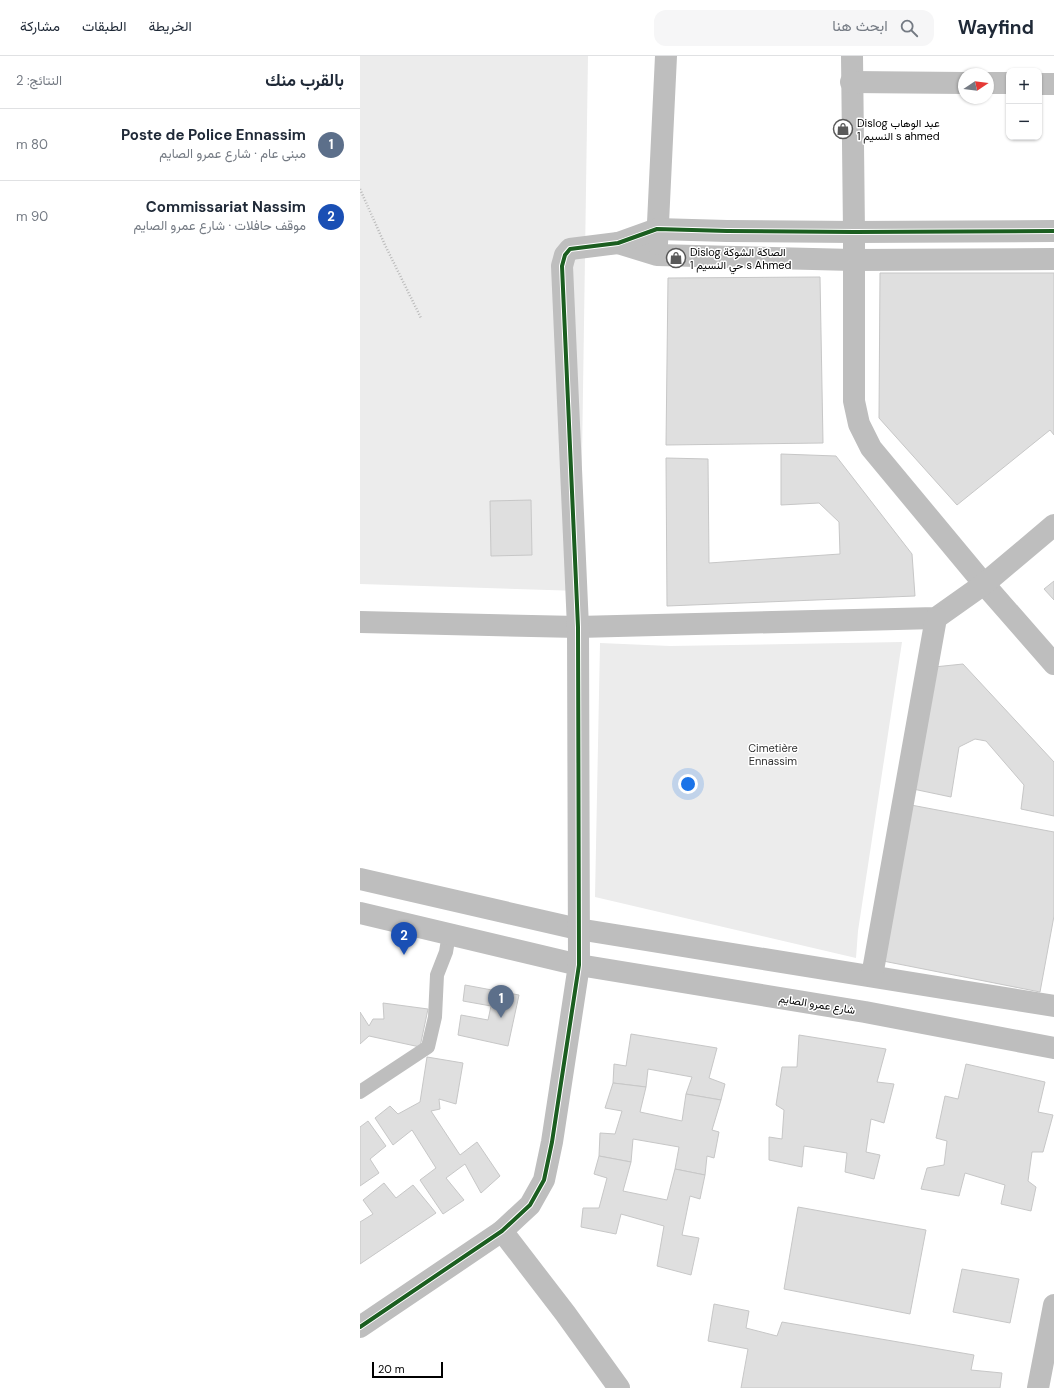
<!DOCTYPE html>
<html lang="ar">
<head>
<meta charset="utf-8">
<style>
  :root { --surface:#fff; --page:#f6f6f7; --text:#1f2937; --muted:#747a83; --line:#e0e1e3; --accent:#2563eb }
  body { margin:0; font-family:"DM Sans",Vazirmatn,sans-serif; background:var(--page); color:var(--text); direction:rtl }
  .controls { position:absolute; right:12px; top:12px; display:grid; overflow:hidden; border-radius:8px; box-shadow:0 1px 3px #0004 }
  .controls button { width:36px; height:36px; display:grid; place-items:center; padding:0; border:0; border-bottom:1px solid var(--line); background:var(--surface); color:var(--text); font:20px sans-serif }
  .compass { position:absolute; left:598px; top:12px; width:36px; height:36px; border-radius:50%; background:var(--surface); box-shadow:0 1px 3px #0004; rotate:77deg }
  .scale { position:absolute; left:12px; bottom:10px; width:71px; box-sizing:border-box; padding-left:4px; border:2px solid #000; border-top:0; font-size:11px; line-height:14px; white-space:nowrap; color:#000; -webkit-text-stroke:3px #fff; paint-order:stroke }
  .you { position:absolute; left:328px; top:728px; width:14px; height:14px; margin:-10px; border:3px solid #fff; border-radius:50%; background:#1a73e8; box-shadow:0 0 0 6px #1a73e833 }
  .badge { display:grid; place-items:center; width:26px; height:26px; border-radius:50%; background:var(--accent); color:#fff; font-size:13px; font-weight:700 }
  .pin { position:absolute; translate:-50% -33px; filter:drop-shadow(0 1px 2px #0008) }
  .pin::after { content:''; position:absolute; top:21px; width:14px; height:12px; background:inherit; clip-path:polygon(0 0,100% 0,50% 100%) }
  .list { margin:0; padding:0; list-style:none }
  h2 { display:flex; justify-content:space-between; align-items:center; height:52px; margin:0; padding:0 16px; font-size:17px }
  h2 small { font-size:13px; font-weight:400; color:var(--muted) }
  .list li { display:grid; grid-template-columns:26px 1fr auto; gap:12px; align-items:center; box-sizing:border-box; height:72px; padding:0 16px; border-top:1px solid var(--line) }
  .list b { display:block; font-size:15px; white-space:nowrap }
  .list p { margin:0; font-size:13px; white-space:nowrap; color:var(--muted) }
  .list em { font-size:13px; font-style:normal; color:var(--muted) }
  .icon { flex:none; width:22px; height:22px; fill:none; stroke:currentColor; stroke-width:2; stroke-linecap:round; stroke-linejoin:round }
  .map { position:relative; flex:none; width:694px; height:1332px; overflow:hidden; direction:ltr }
  header { display:flex; align-items:center; gap:24px; box-sizing:border-box; height:56px; padding:0 20px; background:var(--surface); border-bottom:1px solid var(--line) }
  header strong { font-size:19px }
  nav { display:flex; gap:22px; margin-inline-start:auto; font-size:14px }
  .search { width:280px; height:36px; background:var(--page); display:flex; align-items:center; gap:10px; box-sizing:border-box; padding:0 14px; border-radius:12px; color:var(--muted); font-size:15px }
  main { display:flex }
  aside { flex:1; background:var(--surface) }
  .map>svg:first-child { display:block }
</style>
</head>
<body>
<header>
<strong>Wayfind</strong>
<div class="search"><svg class="icon" aria-label="search" viewBox="0 0 24 24"><circle cx="10" cy="10" r="6"/><path d="M15 15l6 6"/></svg>ابحث هنا</div>
<nav><a>الخريطة</a><a>الطبقات</a><a>مشاركة</a></nav>
</header>
<main>
<div class="map">
<svg width="694" height="1332" viewBox="0 0 694 1332">
  <rect width="100%" height="100%" fill="#fff"/>
  <g fill="#ececec">
    <path d="M0,0H228L220,535L0,528Z"/>
    <path d="M542,586L498,875L496,902L235,841L240,587L310,590Z"/>
  </g>
  <g fill="#dfdfdf" stroke="#c7c7c7">
    <path d="M520,217H694V379L690,374L597,449L519,362Z"/>
    <path d="M460,221L463,387L306,389L308,222Z"/>
    <path d="M421,398L476,400L552,498L555,540L307,550L306,402L348,403L349,507L480,498L479,466L459,447L421,449Z"/>
    <path d="M171,444L172,499L131,500L130,445Z"/>
    <path d="M694,525V544L684,533Z"/>
    <path d="M603,608L694,706V760L661,753L664,729L626,685L615,683L599,691L591,741L553,733L574,611Z"/>
    <path d="M551,749L694,776V860L680,936L518,904Z"/>
    <path d="M105,929L159,939L148,990L98,979L101,959L128,964L131,950L103,945Z"/>
    <path d="M23,947L68,953L60,991L9,980L0,988V956L9,970L13,963H24Z"/>
    <path d="M271,978L357,992L349,1022L365,1028L361,1044L326,1038L332,1021L288,1013L286,1031L253,1027L254,1008L266,1010Z"/>
    <path d="M439,979L526,993L517,1026L534,1028L524,1067L511,1063L506,1096L520,1099L514,1123L485,1116L487,1097L444,1090L442,1111L409,1104V1081L422,1083L424,1054L416,1049L422,1011H437Z"/>
    <path d="M67,1001L103,1007L96,1048L79,1043L80,1053L71,1055L100,1099L117,1086L140,1120L121,1137L105,1108L86,1122L104,1144L83,1158L60,1124L76,1112L52,1074L33,1089L15,1062L30,1050L38,1058L60,1046Z"/>
    <path d="M606,1008L685,1026L678,1056L693,1059L683,1096H672L668,1125L676,1131L671,1155L641,1148L645,1129L605,1117L599,1140L561,1133L567,1112L584,1109L587,1085L576,1082L585,1040L598,1043Z"/>
    <path d="M253,1027L286,1031L280,1056L322,1065L326,1038L361,1044L352,1074L359,1076L354,1102L347,1100L345,1119L315,1113L319,1091L273,1083L271,1106L239,1100L240,1077L255,1078L262,1055L245,1052Z"/>
    <path d="M8,1065L26,1090L10,1103L19,1117L0,1130V1071Z"/>
    <path d="M239,1100L271,1106L263,1135L307,1144L315,1113L345,1119L340,1143L330,1140L322,1179L339,1182L331,1219L297,1210L304,1170L261,1158L256,1178L221,1171L223,1152H239L247,1122L234,1118Z"/>
    <path d="M24,1127L36,1142L53,1129L76,1157L0,1208V1166L13,1158L3,1144Z"/>
    <path d="M438,1151L566,1174L550,1258L424,1233Z"/>
    <path d="M602,1213L659,1223L650,1267L593,1256Z"/>
    <path d="M354,1248L389,1255L386,1272L417,1280L422,1266L614,1299L611,1314L642,1317L640,1332H381L388,1293L348,1285Z"/>
  </g>
  <g fill="none" stroke-linecap="round" stroke-linejoin="round">
    <path stroke="#b9b9b9" stroke-width="2.5" stroke-dasharray="1 2" stroke-linecap="butt" d="M0,133L25,189L61,262"/>
    <path stroke="#bebebe" stroke-width="14" d="M0,1036L68,991L75,961L77,919L86,896L89,878"/>
    <g stroke="#bebebe" stroke-width="22">
      <path d="M492,0L494,176V345L499,368L511,392L624,528L694,608"/>
      <path d="M491,26L604,27"/>
      <path d="M628,27H649"/>
      <path d="M679,28H694"/>
      <path d="M258,187L297,199L493,204L694,203"/>
      <path d="M297,188L306,0"/>
      <path d="M0,566L218,571L576,562L624,528L694,469"/>
      <path d="M0,823L218,873L694,950"/>
      <path d="M0,857L219,909L505,956L694,992"/>
      <path d="M512,920L576,562"/>
      <path d="M142,1175L205,1257L259,1332"/>
      <path d="M0,1271L142,1175L170,1149L184,1124L192,1086L219,909L218,571L202,210L205,199L210,193L258,187L297,173L367,175L494,176L694,175"/>
      <path d="M678,1332L694,1249"/>
    </g>
    <g stroke="#fff" stroke-width="6">
      <path id="cycleway" d="M0,1271L142,1175L170,1149L184,1124L192,1086L219,909L218,571L202,210L205,199L210,193L258,187L297,173L367,175L494,176L694,175"/>
    </g>
    <use href="#cycleway" stroke="#1b5e20" stroke-width="4"/>
  </g>
  <defs>
    <g id="shop-ring" transform="scale(1)"><circle r="9.5" fill="#fff" stroke="#595959" stroke-width="1.5"/><path d="M-5-2.5h2.3a2.7 3.5 0 0 1 5.4 0H5L5.5 6h-11ZM-1.5-2.5h3a1.5 2.3 0 0 0-3 0Z" fill="#595959"/></g>
  </defs>
  <g fill-rule="evenodd">
    <use href="#shop-ring" x="483" y="73"/>
    <use href="#shop-ring" x="316" y="202"/>
  </g>
  <g text-anchor="middle" stroke-width="3" stroke-linejoin="round" paint-order="stroke">
    <g font-size="11" fill="#000" stroke="#fff" text-anchor="start">
      <text x="497" y="71">Dislog عبد الوهاب<tspan x="497" dy="13">النسيم 1 s ahmed</tspan></text>
      <text x="330" y="200">Dislog الصاكة الشوكة<tspan x="330" dy="13">حي النسيم 1 s Ahmed</tspan></text>
    </g>
    <g font-size="11" fill="#333" stroke="#fff">
      <text x="413" y="696">Cimetière<tspan x="413" dy="13">Ennassim</tspan></text>
    </g>
    <g font-size="11" fill="#000" stroke="#fff">
      <text transform="translate(457 948) rotate(9)" y="4">شارع عمرو الصايم</text>
    </g>
  </g>
</svg>
<div class="controls">
<button>+</button>
<button>−</button>
</div>
<svg class="compass" viewBox="-18 -18 36 36"><path d="M0-13l5 13h-10z" fill="#e53935"/><path d="M0 13l5-13h-10z" fill="#747a83"/></svg>
<div class="scale">20 m</div>
<div class="you"></div>
<div class="pin badge" style="left:141px;top:962px;background:#5c6f8a">1</div>
<div class="pin badge" style="left:44px;top:899px;background:#1a4fb4">2</div>
</div>
<aside>
<h2>بالقرب منك<small>النتائج: 2</small></h2>
<ul class="list">
<li><span class="badge" style="background:#5c6f8a">1</span><div><b>Poste de Police Ennassim</b><p>مبنى عام · شارع عمرو الصايم</p></div><em>80 m</em></li>
<li><span class="badge" style="background:#1a4fb4">2</span><div><b>Commissariat Nassim</b><p>موقف حافلات · شارع عمرو الصايم</p></div><em>90 m</em></li>
</ul>
</aside>
</main>
</body>
</html>
